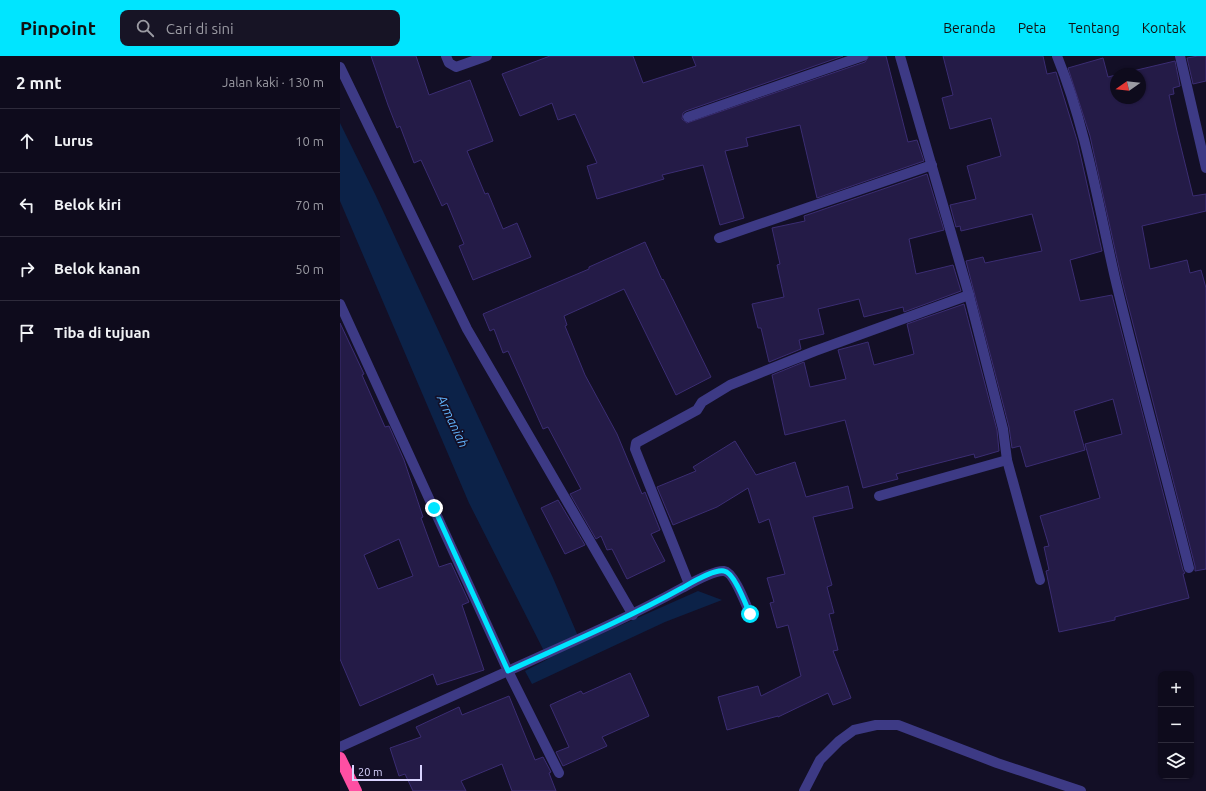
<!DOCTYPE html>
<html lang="id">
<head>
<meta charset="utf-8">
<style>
  :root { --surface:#0e0b1c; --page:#171425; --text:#f1f3f6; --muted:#9b9ba3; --line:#2e2b3b; --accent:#00e5ff }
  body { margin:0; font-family:Ubuntu,sans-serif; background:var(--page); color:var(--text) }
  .controls { position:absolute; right:12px; bottom:12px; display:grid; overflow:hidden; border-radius:8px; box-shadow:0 1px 3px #0004 }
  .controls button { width:36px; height:36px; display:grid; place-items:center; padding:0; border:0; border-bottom:1px solid var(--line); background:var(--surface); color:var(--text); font:20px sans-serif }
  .compass { position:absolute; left:770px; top:12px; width:36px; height:36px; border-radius:50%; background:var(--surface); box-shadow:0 1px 3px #0004; rotate:256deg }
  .scale { position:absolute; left:12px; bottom:10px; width:70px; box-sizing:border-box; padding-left:4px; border:2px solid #d9d4ff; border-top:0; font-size:11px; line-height:14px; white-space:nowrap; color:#d9d4ff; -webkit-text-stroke:3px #130f26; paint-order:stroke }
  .stop { position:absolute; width:12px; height:12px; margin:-9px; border:3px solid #00e5ff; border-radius:50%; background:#fff }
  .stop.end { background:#00e5ff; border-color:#fff; box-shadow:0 1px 4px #0008 }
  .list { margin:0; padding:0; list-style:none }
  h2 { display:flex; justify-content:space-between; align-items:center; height:52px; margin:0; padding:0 16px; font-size:17px }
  h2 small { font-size:13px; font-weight:400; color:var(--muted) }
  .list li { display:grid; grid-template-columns:26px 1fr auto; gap:12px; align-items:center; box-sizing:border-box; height:64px; padding:0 16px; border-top:1px solid var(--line) }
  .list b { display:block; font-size:15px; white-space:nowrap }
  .list em { font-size:13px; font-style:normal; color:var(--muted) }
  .icon { flex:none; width:22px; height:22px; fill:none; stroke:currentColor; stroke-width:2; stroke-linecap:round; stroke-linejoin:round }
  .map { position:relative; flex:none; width:866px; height:735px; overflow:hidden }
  header { display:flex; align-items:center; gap:24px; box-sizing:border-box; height:56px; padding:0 20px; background:var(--accent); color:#111 }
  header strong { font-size:19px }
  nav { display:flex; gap:22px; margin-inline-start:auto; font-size:14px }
  .search { width:280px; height:36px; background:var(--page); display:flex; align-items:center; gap:10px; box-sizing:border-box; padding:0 14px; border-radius:8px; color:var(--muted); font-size:15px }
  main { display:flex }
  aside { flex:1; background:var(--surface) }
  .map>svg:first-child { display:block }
</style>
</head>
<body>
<header>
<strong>Pinpoint</strong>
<div class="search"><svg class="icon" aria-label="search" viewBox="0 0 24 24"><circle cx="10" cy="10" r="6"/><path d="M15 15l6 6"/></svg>Cari di sini</div>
<nav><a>Beranda</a><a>Peta</a><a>Tentang</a><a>Kontak</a></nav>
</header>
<main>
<aside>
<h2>2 mnt<small>Jalan kaki · 130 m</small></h2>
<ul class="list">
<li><svg class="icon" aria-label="ahead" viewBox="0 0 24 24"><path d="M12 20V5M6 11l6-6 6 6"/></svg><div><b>Lurus</b></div><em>10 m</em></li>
<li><svg class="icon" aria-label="left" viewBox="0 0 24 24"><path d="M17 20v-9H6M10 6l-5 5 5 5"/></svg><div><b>Belok kiri</b></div><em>70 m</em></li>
<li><svg class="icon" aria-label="right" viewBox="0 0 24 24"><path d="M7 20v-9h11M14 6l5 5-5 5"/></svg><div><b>Belok kanan</b></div><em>50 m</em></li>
<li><svg class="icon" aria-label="arrive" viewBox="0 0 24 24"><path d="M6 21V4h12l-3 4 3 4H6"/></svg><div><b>Tiba di tujuan</b></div></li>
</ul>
</aside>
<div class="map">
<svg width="866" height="735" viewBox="0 0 866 735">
  <rect width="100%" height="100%" fill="#130f26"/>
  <path fill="#0c2248" d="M0,67L36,140L213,522L241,587L358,535L382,544L325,566L192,628L185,615L208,603L129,447L0,145Z"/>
  <g fill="#241b47" stroke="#3b2d73" fill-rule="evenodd">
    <path d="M31,0H76L89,39L130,24L153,85L127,95L145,138L148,137L163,173L177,167L191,201L133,224L119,190L124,188L107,147L102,150L81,104L74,107L60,70L57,72L48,49Z"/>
    <path d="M210,0H293L303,27L356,10L352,0H503L346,55L343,57L342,63L347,67L525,6L529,0H546L568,86L577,84L584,105L477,142L460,69L406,82L408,90L385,95L404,162L380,169L363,109L322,119L324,123L257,143L247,110L257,107L235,58L218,64L212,47L180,60L162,18Z"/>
    <path d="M603,0H703L707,18L716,16L737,84L762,195L730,204L740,245L772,239L843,514L845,517L843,518L849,542L775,561V564L719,576L706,515L709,514L704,491L709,490L700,460L760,442L745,388L782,378L773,343L734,355L745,394L686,411L680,390L672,392L669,371L626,205L643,201L645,207L702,195L692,158L621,175L620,170L616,171L610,149L636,143L627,110L661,100L651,62L610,73L602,42L613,39Z"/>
    <path d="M858,0H866V25L853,28L847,2Z"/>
    <path d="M763,2L768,21L776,19V42H800V18H780L835,5L840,30L833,32L834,38L829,39L837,75L853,140L866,138V155L802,170L810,213L847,204L850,217L861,214L866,232V513L855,515V510L781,221L750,80L728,12Z"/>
    <path d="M587,118L604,174L569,183L576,218L613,209L621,235L564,256L563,251L524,261L519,243L478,253L484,278L459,284L461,293L429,306L421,272H418L412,248L444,241L437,209L440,208L432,172L465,165L464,160Z"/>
    <path d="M305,186L322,224L323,223L371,321L336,339L284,233L224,260L227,269L225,270L245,319L277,378L302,438L305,436L320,474L311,478L325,505L287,523L272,493L267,494L261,480L256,483L230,438L241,433L208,371L203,373L168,295L163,297L154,273L150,275L143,258L249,213V211Z"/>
    <path d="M624,248L657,374L659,395L635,402L634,398L556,418L558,423L523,432L505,364L445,379L432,319L464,306L470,331L506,323L498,294L528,286L534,309L574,298L567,268Z"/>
    <path d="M0,267L24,318L22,319L45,371L49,370L64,404L83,461L81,462L99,511L111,507L129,546L122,549L144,614L97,629L93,618L20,650L0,603ZM59,483L73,520L38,533L24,499Z"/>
    <path d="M395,385L416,419L455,406L466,441L508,430L513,452L473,461L492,529L487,531L494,557L489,558L498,594L493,595L511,642L493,649L488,637L438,661V660L387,674L378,641L418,630L421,640L461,620L448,569L437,572L430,547L434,546L427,522L445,518L429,463L419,467L408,432L377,451L333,469L317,431L356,415L353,411Z"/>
    <path d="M218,444L245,489L225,498L201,452Z"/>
    <path d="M290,617L309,660L262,681L267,690L223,710L216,696L229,691L210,649L241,635L243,638Z"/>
    <path d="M169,640L195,704L203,701L211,716L209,717L216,735H172L162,708L121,725L126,735H73L65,718L59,720L50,692L81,681L76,671L119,651L122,659Z"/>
  </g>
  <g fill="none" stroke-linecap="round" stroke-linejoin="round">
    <g stroke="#3d3a85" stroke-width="10">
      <path d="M106,0L109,7L116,11L147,0"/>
      <path d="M560,0L629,239L663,373L667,404L700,524"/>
      <path d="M717,0C746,71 758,148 775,222C798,319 825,415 849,512"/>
      <path d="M840,0L866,112"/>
      <path d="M0,11L127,273L293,559"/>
      <path d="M348,61L523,0"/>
      <path d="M379,182L592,109"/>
      <path d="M0,248L168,615L0,691"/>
      <path d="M539,440L667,404"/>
      <path d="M349,528L295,393L296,387L357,354L362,346L390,329L475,295L629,239"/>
      <path d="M219,717L168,615C227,588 286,563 342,532C351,527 374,514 384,515C394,516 406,549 410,558"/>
      <path d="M464,735L480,704L499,685L514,674L536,669H558L657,707L741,735"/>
    </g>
    <path stroke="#ff4fa3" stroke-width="12" d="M0,702L16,735"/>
  </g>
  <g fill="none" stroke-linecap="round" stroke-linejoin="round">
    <path stroke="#00e5ff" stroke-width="5" d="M94,452L168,615C227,588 286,563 342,532C351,527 374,513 384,515C394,516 406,549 410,558"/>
  </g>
  <g text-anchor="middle" stroke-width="3.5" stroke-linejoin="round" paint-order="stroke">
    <g font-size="13" font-style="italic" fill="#62b6ff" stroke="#130f26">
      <text transform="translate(113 365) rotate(65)" y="5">Armaniah</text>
    </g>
  </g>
</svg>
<div class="controls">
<button>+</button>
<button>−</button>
<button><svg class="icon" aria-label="layers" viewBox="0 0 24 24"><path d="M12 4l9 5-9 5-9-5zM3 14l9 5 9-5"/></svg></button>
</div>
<svg class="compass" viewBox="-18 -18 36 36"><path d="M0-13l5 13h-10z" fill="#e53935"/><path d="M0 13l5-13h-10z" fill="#9b9ba3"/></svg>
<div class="scale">20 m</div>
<div class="stop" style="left:410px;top:558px"></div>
<div class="stop end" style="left:94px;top:452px"></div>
</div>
</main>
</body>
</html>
